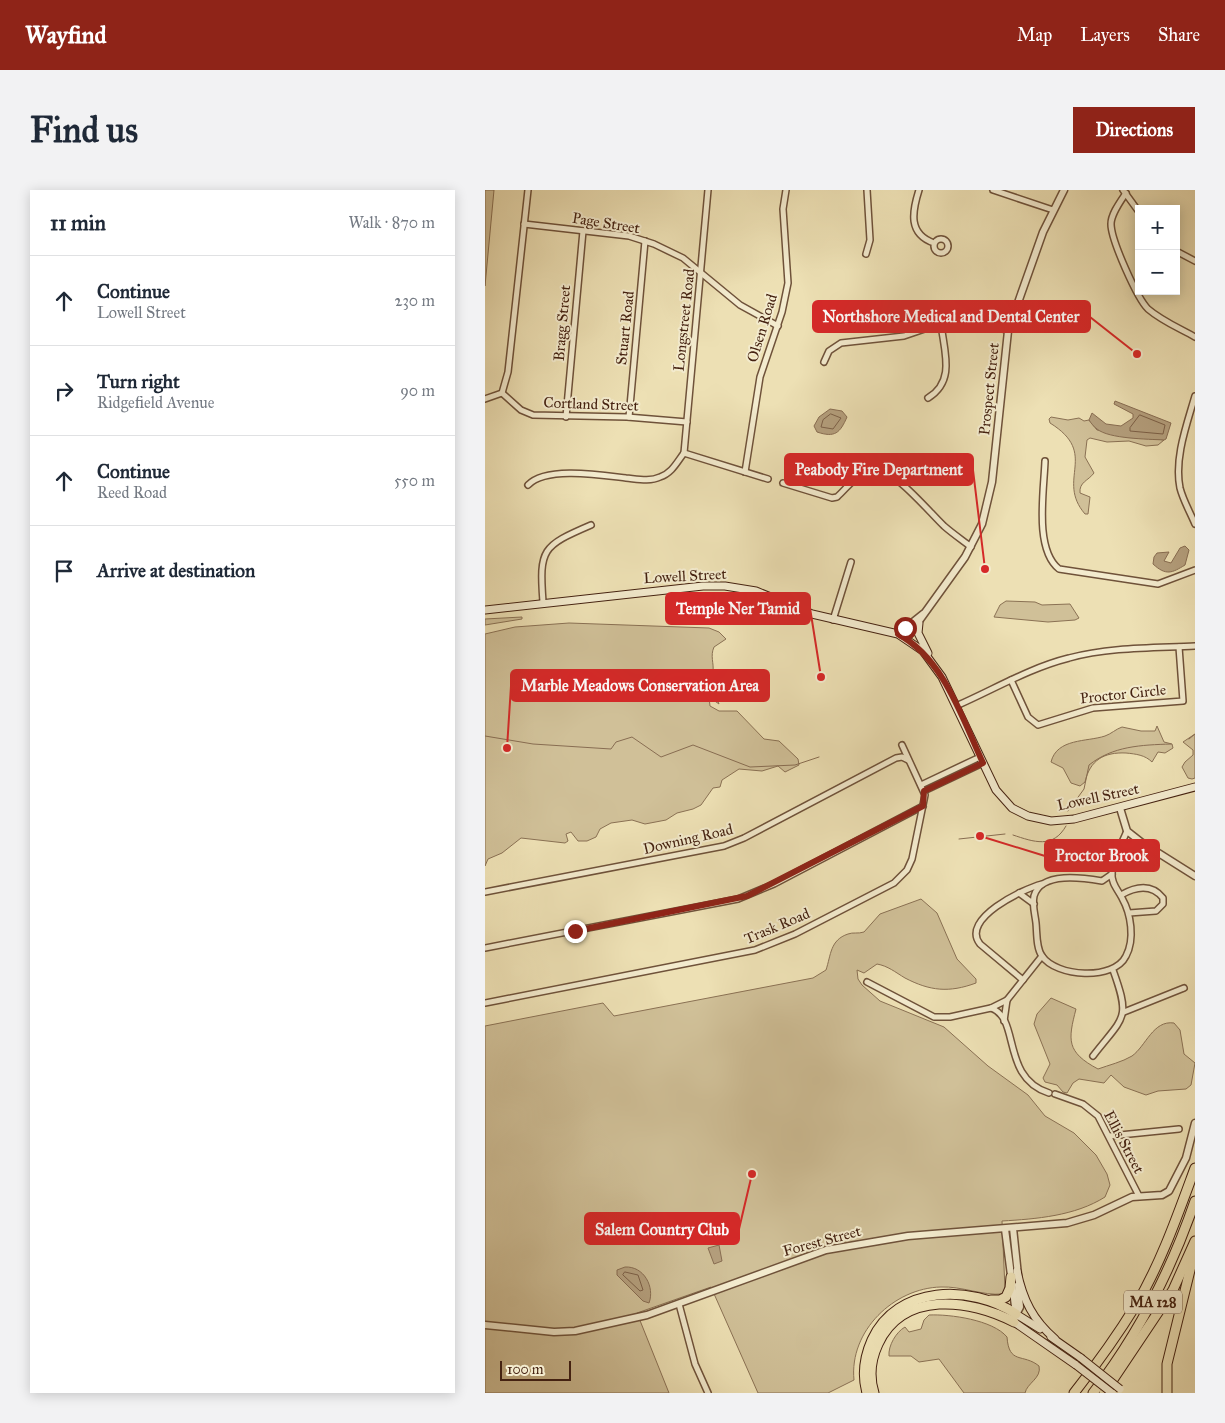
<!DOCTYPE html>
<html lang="en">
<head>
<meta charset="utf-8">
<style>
  :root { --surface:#fff; --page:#f2f2f3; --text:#1f2937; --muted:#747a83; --line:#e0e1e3; --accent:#8f2418 }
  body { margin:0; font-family:"IM FELL Great Primer",serif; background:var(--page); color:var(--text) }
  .controls { position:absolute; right:15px; top:15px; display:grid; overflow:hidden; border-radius:0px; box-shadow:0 2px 12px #0003 }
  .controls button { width:45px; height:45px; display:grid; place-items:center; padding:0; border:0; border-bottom:1px solid var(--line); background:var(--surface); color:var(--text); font:25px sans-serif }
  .scale { position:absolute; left:15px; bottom:12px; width:71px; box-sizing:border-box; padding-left:5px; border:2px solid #452211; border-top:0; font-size:14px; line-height:18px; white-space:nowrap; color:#452211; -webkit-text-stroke:4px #f3ebce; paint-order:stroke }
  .stop { position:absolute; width:15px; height:15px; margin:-11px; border:4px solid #8f2418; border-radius:50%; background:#fff }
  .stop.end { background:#8f2418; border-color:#fff; box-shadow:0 1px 5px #0008 }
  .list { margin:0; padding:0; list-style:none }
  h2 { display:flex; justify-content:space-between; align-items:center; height:65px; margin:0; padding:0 20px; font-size:21px }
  h2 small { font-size:16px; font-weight:400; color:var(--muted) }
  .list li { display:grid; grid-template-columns:32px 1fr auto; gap:15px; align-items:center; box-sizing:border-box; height:90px; padding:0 20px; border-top:1px solid var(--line) }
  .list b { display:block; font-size:19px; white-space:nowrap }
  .list p { margin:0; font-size:16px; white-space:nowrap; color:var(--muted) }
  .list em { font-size:16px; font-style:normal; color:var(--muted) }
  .icon { flex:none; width:28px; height:28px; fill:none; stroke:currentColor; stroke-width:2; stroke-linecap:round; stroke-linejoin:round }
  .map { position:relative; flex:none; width:710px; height:1203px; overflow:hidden; border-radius:0px }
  header { display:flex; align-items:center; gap:30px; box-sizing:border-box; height:70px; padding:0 25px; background:var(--accent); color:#fff }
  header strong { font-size:24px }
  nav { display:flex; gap:28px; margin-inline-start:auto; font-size:18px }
  .intro { display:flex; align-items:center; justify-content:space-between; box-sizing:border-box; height:120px; padding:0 30px }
  h1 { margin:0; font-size:35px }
  .button { padding:12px 22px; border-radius:0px; background:var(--accent); color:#fff; font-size:18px; font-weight:700 }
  main { display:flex; gap:30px; padding:0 30px }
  aside { flex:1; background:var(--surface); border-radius:0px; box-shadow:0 2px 12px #0003 }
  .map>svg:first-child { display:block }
</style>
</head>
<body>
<header>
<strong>Wayfind</strong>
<nav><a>Map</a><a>Layers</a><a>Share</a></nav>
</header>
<div class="intro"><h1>Find us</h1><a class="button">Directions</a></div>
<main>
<aside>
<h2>11 min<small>Walk · 870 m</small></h2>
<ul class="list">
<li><svg class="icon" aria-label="ahead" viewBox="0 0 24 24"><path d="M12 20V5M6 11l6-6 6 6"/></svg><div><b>Continue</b><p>Lowell Street</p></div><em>230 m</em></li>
<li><svg class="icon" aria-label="right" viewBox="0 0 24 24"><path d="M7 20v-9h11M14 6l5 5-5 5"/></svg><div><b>Turn right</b><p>Ridgefield Avenue</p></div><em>90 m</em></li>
<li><svg class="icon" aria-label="ahead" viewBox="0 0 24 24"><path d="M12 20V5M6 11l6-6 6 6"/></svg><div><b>Continue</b><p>Reed Road</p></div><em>550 m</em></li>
<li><svg class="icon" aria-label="arrive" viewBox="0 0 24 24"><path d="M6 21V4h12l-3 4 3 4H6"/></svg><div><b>Arrive at destination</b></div></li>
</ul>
</aside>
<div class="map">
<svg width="710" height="1203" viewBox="0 0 710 1203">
  <rect width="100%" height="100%" fill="#ede0b4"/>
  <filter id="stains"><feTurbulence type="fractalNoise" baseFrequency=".004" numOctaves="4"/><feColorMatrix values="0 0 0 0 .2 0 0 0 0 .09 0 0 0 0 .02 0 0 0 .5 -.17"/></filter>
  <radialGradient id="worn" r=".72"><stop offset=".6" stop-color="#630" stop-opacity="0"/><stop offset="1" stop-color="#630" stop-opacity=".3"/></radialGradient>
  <g fill="#d0c098" stroke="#8a7154">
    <path d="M0,0H9L0,96Z"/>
    <path d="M566,227L583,230L594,228L599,231L604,230L612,240L679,250L673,255L661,256L644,251L622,252L605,248L602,250L600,267L609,283C603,291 594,292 595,303L605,307L603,324H600C570,289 615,264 565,233L564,229Z"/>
    <path d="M521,411L550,412L557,415L585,414L594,428L590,430L563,432L509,427L515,415Z"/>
    <path d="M37,427V429L0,435V429Z"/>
    <path d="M84,433L224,438L234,442L241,449L229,457C225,466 229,473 228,481L221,483L234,514L224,507L225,516L234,521H252L279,549L294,551L313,569L314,575L300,582L293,576L277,581L254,579L237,590L235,597L228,598L216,615L208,619L192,623L181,630L160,634L147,630L126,633L115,639L111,647L102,651H93L86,642L81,644L83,651L80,653L36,648L17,663L3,669L0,676V444L30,437Z"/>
    <path d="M672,536L679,552L687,554L688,558L680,563L673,562L667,572C660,565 651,564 641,563C619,562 605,570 600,592L595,596L586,593L578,578L566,572C572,548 602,552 620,546C626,544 631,539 637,537L656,541H670Z"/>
    <path d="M710,544V588L707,589L703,588L697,577L700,572L708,565V560L698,552Z"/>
    <path d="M436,709L452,723L472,769L491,789V793C464,803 445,801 420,788C410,782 403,776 392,774L379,783L372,780L373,789L377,795L395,811L459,837L503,876L543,905L560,926L589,943L611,965L622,984L625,995L620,1007C590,1026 551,1029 517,1031L520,1099L517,1104C499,1106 476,1096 456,1097C409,1098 364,1141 369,1190L343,1203H273L226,1097L152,1123L184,1203H0V836L118,813L129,826L328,788L341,780C346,765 345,750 363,744C368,742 373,744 379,742L395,724Z"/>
    <path d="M566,808L591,819C583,850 581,862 613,879C624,875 637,872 647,866C661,856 668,830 689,833L695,840L699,864L710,873L706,895L701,899L673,901L661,905L639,897L626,885L619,893L594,889L588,893L582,903L578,902L572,895L560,892L558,888L565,874L549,834L552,824Z"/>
    <path d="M444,1125C465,1124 508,1130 522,1147C524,1175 538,1163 554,1176C557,1188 542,1193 540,1203H479L454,1169L434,1172L426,1166H404C403,1156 411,1142 420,1137L424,1142L436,1139L439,1130Z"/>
  </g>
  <g fill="#b49f7d" stroke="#886d52">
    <path d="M630,211L686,233L681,249L679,250C663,249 624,249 612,239C609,237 606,233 604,230L607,223L621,234L636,236L648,228V224L629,214Z"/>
    <path d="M345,219L357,221L362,227C355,243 350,248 332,242L329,236L334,227Z"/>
    <path d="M700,356L704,360L700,375C687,383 681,386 668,374L669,367L672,363L684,362L679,371L686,373L695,358Z"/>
    <path d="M234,1055L237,1071L229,1074L223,1058Z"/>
    <path d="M140,1077C159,1076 170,1097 164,1113L158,1111L132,1085V1080Z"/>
  </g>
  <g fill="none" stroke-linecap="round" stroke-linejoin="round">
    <g stroke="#7c6047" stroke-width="1">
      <path d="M346,224L356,228L348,239L336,237L338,230Z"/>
      <path d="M655,225L680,235L678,244L645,241V238Z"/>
      <path d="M140,1082L153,1085L158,1100L155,1101L138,1085Z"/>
    </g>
    <g stroke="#886d52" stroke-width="1">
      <path d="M0,546L48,554L126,559L131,552L147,547L176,567L208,555L265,577L310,575L334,567"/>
      <path d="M704,549L710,544"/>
      <path d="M583,621L599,599L604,575C628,556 656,555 686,554"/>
      <path d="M528,645C549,652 568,659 581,636"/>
      <path d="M474,649L520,644"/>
    </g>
    <g stroke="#6f523a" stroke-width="8">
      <g id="minor">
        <path d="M434,0C427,22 423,44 449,53"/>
        <path d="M508,0L568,20"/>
        <path d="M638,0L654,22"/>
        <path d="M641,3C635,12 626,24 626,34C626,50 652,108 663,119C677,131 694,138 710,147"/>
        <path d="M39,34L144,46L169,54L198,68L255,115L293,136"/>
        <circle cx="456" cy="56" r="7"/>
        <path d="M691,61L710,71"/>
        <path d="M381,64L385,50L382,0"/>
        <path d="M339,172L344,161L356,153L419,146L472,128H491L523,141"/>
        <path d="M17,203L36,220L48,225L142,227L202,232"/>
        <path d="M710,206C702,234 689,268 695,298C698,310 705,322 710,334"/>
        <path d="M443,208C471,191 459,161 456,134"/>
        <path d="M0,209L17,203L23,182L43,0"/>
        <path d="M81,227L98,41"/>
        <path d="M144,227L160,51"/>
        <path d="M199,263L223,0"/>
        <path d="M199,263L283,289"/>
        <path d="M560,271C559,301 549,359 574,379L673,394L710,380"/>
        <path d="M260,282L275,187L297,122L303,93L298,19L301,0"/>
        <path d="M298,293L347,308L352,307C362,298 373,282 387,279C407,276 444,322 459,336C467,343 477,350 486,357"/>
        <path d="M43,295C61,276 116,285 141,288C152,289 165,292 175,287C187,283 192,272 199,263"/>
        <path d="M58,412C54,359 57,356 106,335"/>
        <path d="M348,430L366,372"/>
        <path d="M526,490L543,527L553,535L608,518L698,511L694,457"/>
        <path d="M471,516C508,500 544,478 584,468C624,457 669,458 710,456"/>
        <path d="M436,595L495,567"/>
        <path d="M439,601L498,573"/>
        <path d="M627,684L617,691C599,688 556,681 549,706C547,715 550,724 551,733C552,742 551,758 557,766C571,787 629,791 641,766C650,749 646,724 637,708C633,700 626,693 627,684C627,670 637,653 642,641"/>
        <path d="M0,702L239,656L259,648L411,568L417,567L423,570"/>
        <path d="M534,703L549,714"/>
        <path d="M636,705C650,697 666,693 678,708V714L671,721L644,723"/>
        <path d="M0,758L253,709L289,694L438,616"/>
        <path d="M538,790L495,754C475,729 538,699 557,694"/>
        <path d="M382,792L449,827H465L506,818C536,828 515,887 564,903"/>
        <path d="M0,813L270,760L310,744L409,693L422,680L427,669L440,605L417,555"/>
        <path d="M506,818L522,810"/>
        <path d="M639,822L699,798"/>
        <path d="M519,831L522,810L557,766"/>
        <path d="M608,866C639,826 646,830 628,780"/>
        <path d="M570,904L598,914L613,926L654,1006"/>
        <path d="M625,946L694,939"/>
        <path d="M194,1114L210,1174L223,1203"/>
      </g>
    </g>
    <g stroke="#6f523a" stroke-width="9">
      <g id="tertiary">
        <path d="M413,444L438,424"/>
        <path d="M421,449L480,367L497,334L507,292L523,141L558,42L579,0"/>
        <path d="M635,618L642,641L656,652L710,686"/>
        <path d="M528,1038L533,1085"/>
        <path d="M520,1039L531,1124"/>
        <path d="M530,1126L535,1117L533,1095"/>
        <path d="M0,1135L69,1142L90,1141L162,1125L341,1060L423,1046L582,1033L609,1025L647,1007L677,1005L684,1001L701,968L710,933"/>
      </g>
    </g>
    <g stroke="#452211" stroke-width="9">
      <g id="secondary">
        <path d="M0,420L218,396H240L271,401L327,424L413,444L438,461L457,487L511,600L527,618L543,626L566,631L589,629L710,597"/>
        <path d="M434,433L433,443L443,463"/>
        <path d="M532,1081C538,1110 548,1130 570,1149"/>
        <path d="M531,1124L555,1139"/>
        <path d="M529,1132L591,1175"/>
        <path d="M566,1147L596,1168"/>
      </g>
    </g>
    <g stroke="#452211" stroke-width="11">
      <g id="motorway">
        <path d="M506,1110H515L521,1107L525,1098L526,1087"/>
        <path d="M382,1203C377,1185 379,1168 387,1150C412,1095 486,1094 531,1124"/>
        <path d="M389,1203C384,1187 386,1169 393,1154C418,1100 485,1109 529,1132"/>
        <path d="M589,1203C611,1175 632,1146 651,1115C676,1073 693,1024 710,978"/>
        <path d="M608,1203C653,1145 686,1081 710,1011"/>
        <path d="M619,1203L688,1100L710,1051"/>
        <path d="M682,1203V1174L709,1064"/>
      </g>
    </g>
    <use href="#minor" stroke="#f3ebce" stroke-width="5"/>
    <use href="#tertiary" stroke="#f3ebce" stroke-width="6"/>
    <use href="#secondary" stroke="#f3ebce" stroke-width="7"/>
    <use href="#motorway" stroke="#ede0b4" stroke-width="9"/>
    <g stroke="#452211" stroke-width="9" stroke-linecap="butt">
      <g id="secondary-bridge">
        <path d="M596,1168L635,1199"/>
        <path d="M591,1175L627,1203"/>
      </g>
    </g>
    <use href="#secondary-bridge" stroke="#f3ebce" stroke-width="7"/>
  </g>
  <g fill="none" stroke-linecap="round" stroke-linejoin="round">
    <path stroke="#8f2418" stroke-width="6" d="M90,741L262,706L438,616L439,601L498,573C477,528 459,469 413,444L420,438"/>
  </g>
  <g text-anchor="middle" stroke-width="4" stroke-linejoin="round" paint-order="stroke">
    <rect fill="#f3ebce" stroke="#795e4a" stroke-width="1" x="639" y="1100.5" width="58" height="23" rx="4"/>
    <g font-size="14" font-weight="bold" fill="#452211">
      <text x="668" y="1117">MA 128</text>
    </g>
    <g font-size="15" fill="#452211" stroke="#f3ebce">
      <text transform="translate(121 33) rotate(9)" y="5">Page Street</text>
      <text transform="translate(199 130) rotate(-84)" y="5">Longstreet Road</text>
      <text transform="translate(77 133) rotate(-85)" y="5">Bragg Street</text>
      <text transform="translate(140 138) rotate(-84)" y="5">Stuart Road</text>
      <text transform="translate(277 138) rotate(-73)" y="5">Olsen Road</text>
      <text transform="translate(504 199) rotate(-84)" y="5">Prospect Street</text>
      <text transform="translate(106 214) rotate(2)" y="5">Cortland Street</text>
      <text transform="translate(200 386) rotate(-3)" y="5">Lowell Street</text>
      <text transform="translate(638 504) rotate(-6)" y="5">Proctor Circle</text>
      <text transform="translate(613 607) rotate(-12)" y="5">Lowell Street</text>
      <text transform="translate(203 649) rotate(-13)" y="5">Downing Road</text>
      <text transform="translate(292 736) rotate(-23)" y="5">Trask Road</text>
      <text transform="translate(639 952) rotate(62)" y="5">Ellis Street</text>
      <text transform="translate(337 1051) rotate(-15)" y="5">Forest Street</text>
    </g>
  </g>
  <path fill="none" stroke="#d62828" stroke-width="2" d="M652 164L605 127M500 379L488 280M336 487L325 418M22 558L26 496M495 646L560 666M267 984L254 1039"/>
  <g fill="#d62828" stroke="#f3ebce" stroke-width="2">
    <circle cx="652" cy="164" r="5"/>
    <circle cx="500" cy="379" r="5"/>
    <circle cx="336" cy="487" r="5"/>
    <circle cx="22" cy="558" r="5"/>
    <circle cx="495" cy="646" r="5"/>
    <circle cx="267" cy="984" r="5"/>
  </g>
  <g fill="#d62828" stroke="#d62828" stroke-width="2">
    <rect x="328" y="111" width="277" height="31" rx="5"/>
    <rect x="300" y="264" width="188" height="31" rx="5"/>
    <rect x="181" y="403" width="144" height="31" rx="5"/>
    <rect x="26" y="480" width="258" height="31" rx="5"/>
    <rect x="560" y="650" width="114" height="31" rx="5"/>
    <rect x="100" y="1023" width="154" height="31" rx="5"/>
  </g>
  <g font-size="16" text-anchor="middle" font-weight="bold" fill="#fff">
    <text x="466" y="132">Northshore Medical and Dental Center</text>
    <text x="394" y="285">Peabody Fire Department</text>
    <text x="253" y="424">Temple Ner Tamid</text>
    <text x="155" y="501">Marble Meadows Conservation Area</text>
    <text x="617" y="671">Proctor Brook</text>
    <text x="177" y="1045">Salem Country Club</text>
  </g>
  <rect width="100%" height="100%" filter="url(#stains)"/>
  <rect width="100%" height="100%" fill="url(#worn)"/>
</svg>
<div class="controls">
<button>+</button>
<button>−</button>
</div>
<div class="scale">100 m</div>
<div class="stop" style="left:420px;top:438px"></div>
<div class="stop end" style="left:90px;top:741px"></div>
</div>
</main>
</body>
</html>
